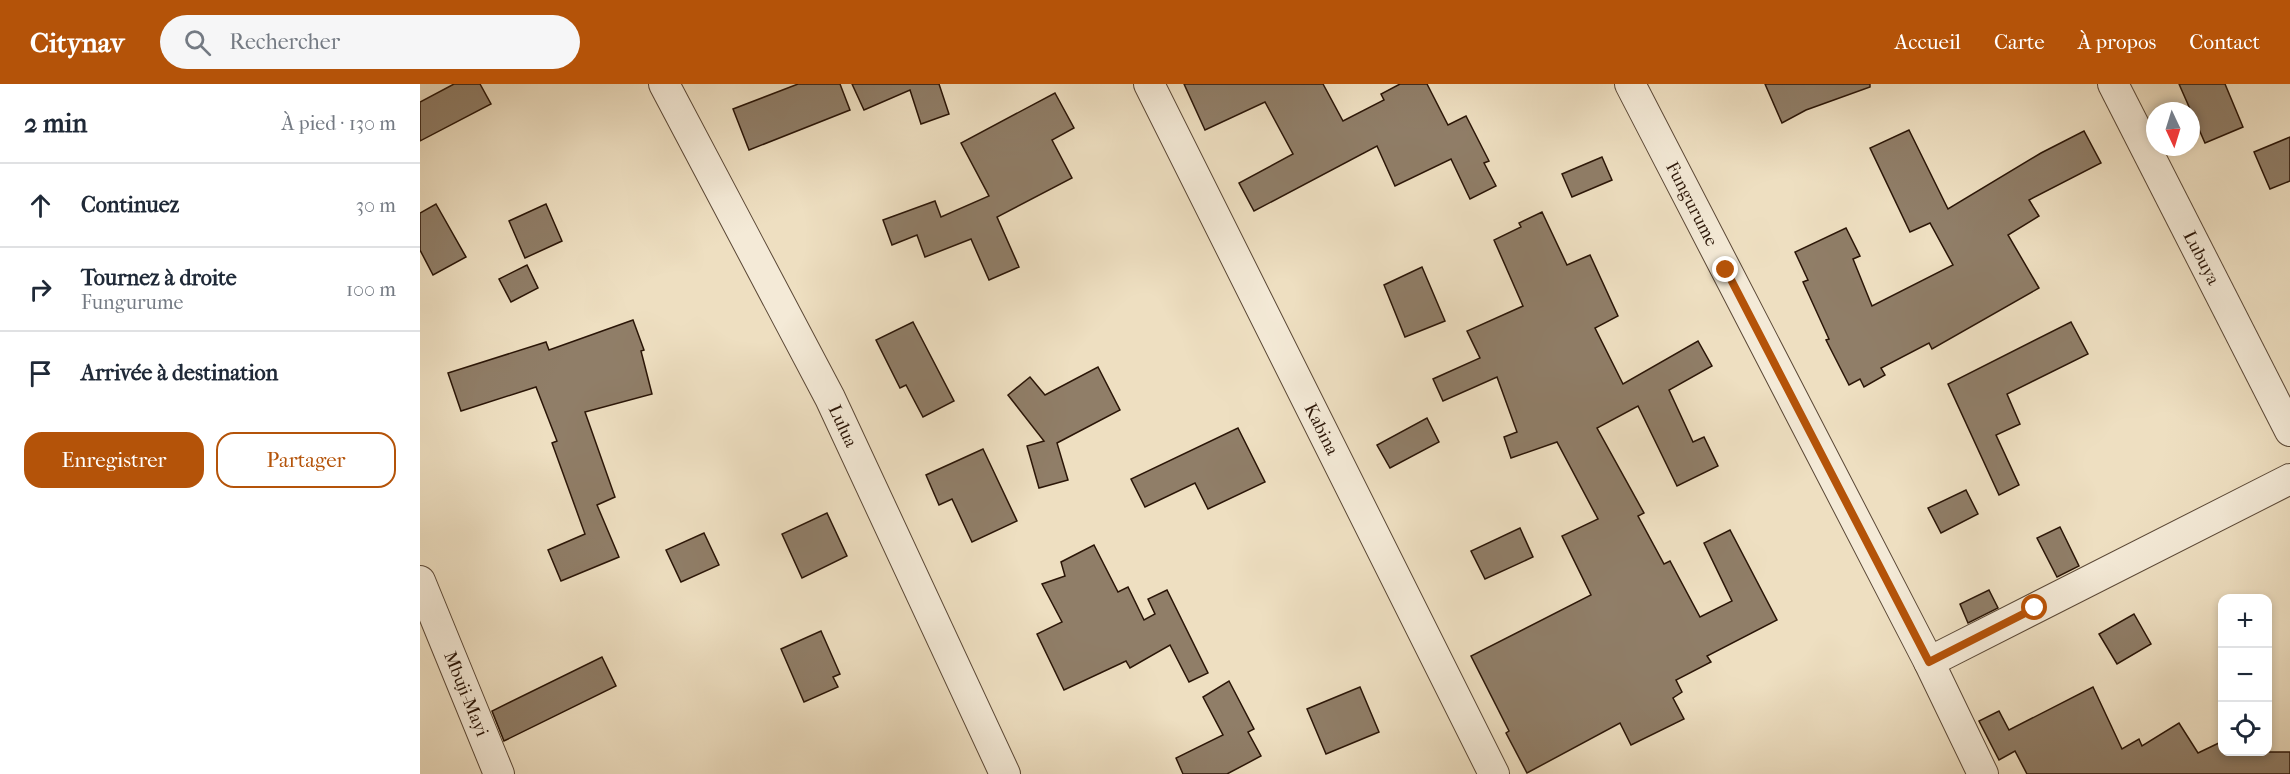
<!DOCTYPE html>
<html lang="fr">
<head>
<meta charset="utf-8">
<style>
  :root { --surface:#fff; --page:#f6f6f7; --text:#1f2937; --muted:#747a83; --line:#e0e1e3; --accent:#b45309 }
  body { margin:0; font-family:"IM FELL French Canon",serif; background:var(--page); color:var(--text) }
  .controls { position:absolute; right:18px; bottom:18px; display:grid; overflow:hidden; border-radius:12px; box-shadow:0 3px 9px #0003 }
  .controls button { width:54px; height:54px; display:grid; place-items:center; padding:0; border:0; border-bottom:2px solid var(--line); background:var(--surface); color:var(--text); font:30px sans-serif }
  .compass { position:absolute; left:1726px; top:18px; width:54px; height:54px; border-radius:50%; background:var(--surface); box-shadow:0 3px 9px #0003; rotate:176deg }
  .stop { position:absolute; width:18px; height:18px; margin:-14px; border:4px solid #b45309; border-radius:50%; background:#fff }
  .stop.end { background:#b45309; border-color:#fff; box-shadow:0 2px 6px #0008 }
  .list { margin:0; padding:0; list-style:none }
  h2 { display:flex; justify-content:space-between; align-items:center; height:78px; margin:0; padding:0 24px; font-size:26px }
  h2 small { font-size:20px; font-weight:400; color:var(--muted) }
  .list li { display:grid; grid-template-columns:39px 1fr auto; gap:18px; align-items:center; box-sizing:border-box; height:84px; padding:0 24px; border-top:2px solid var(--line) }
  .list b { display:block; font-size:22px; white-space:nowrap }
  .list p { margin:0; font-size:20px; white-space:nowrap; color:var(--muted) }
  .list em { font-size:20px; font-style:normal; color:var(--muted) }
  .actions { display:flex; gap:12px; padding:18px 24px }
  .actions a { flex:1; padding:14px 0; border:2px solid var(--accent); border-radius:18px; text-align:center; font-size:21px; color:var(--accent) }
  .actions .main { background:var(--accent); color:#fff }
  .icon { flex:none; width:33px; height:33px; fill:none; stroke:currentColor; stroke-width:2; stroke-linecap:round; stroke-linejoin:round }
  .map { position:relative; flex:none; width:1870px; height:690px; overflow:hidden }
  header { display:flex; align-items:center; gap:36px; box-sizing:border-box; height:84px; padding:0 30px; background:var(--accent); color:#fff }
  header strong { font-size:28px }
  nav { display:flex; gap:33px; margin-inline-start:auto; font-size:21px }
  .search { width:420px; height:54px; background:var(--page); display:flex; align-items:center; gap:15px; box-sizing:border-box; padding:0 21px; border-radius:33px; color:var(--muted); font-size:22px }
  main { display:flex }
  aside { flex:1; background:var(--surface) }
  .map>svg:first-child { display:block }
</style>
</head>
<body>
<header>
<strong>Citynav</strong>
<div class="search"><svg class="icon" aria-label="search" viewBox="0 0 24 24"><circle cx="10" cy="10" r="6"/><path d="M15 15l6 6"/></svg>Rechercher</div>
<nav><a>Accueil</a><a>Carte</a><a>À propos</a><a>Contact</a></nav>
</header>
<main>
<aside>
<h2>2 min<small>À pied · 130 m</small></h2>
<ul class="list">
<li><svg class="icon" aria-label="ahead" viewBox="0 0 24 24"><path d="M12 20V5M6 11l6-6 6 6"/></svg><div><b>Continuez</b></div><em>30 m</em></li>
<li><svg class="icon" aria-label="right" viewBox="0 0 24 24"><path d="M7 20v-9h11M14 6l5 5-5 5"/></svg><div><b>Tournez à droite</b><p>Fungurume</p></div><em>100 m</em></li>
<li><svg class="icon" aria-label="arrive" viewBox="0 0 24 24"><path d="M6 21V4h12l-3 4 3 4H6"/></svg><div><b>Arrivée à destination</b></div></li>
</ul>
<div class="actions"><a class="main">Enregistrer</a><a>Partager</a></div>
</aside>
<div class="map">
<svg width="1870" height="690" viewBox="0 0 1870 690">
  <rect width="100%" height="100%" fill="#eedfc1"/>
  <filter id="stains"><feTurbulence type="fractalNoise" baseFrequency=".00333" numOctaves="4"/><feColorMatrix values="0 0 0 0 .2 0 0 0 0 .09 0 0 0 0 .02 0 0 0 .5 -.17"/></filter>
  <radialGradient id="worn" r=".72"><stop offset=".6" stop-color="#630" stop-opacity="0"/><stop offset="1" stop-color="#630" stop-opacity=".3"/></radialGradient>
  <g fill="#907e68" stroke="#2a1507" stroke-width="1.5">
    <path d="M34,0H60L71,20L0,57V18Z"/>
    <path d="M378,0H420L430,26L329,66L313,25Z"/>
    <path d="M432,0H519L529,30L501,40L490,6L444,26Z"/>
    <path d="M764,0H903L923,37L964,16L961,10L980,0H1007L1028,41L1046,32L1069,77L1064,79L1076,102L1050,115L1031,75L975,102L957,62L834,127L819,99L873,70L845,18L785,46Z"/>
    <path d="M1345,0H1450V3L1386,26L1362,39Z"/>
    <path d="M1759,0H1805L1823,43L1785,59Z"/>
    <path d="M635,9L654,44L632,56L652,94L577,133L599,183L569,196L551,155L505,173L497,151L472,161L463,136L515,117L521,133L569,112L541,59Z"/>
    <path d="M1489,46L1528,125L1621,69L1664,47L1681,79L1609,116L1619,132L1588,151L1619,204L1512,265L1509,259L1461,284L1465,291L1444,303L1440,295L1429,301L1406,256L1409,255L1383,198L1388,196L1375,168L1426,144L1440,172L1433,175L1452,222L1533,181L1510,139L1490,148L1450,64Z"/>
    <path d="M1870,53V97L1850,105L1834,68Z"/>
    <path d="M1182,73L1192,96L1152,113L1142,90Z"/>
    <path d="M16,120L46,173L13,191L0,166V129Z"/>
    <path d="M126,120L142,157L105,174L89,137Z"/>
    <path d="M1122,128L1147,181L1170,171L1198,232L1175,244L1203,300L1278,257L1292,282L1249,306L1273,358L1284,353L1298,382L1257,402L1218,322L1177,344L1224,429L1218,432L1244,480L1250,477L1280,533L1312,517L1284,459L1310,446L1357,536L1287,572L1291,578L1256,596L1262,608L1253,614L1264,635L1211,661L1200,639L1107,689L1086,649L1089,647L1051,572L1171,511L1142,452L1178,435L1137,358L1091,374L1084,353L1097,348L1077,293L1023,317L1013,295L1060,274L1047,247L1103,222L1074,156L1101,143L1099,139Z"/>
    <path d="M107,181L118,204L91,218L79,195Z"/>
    <path d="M1002,183L1025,237L985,253L964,201Z"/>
    <path d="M213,236L224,266L221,267L232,310L165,328L195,413L177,421L199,473L141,497L128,466L165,450L132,359L137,357L116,303L41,327L28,289L126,258L129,266Z"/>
    <path d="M493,238L534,317L503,333L486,301L480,304L456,256Z"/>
    <path d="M1651,238L1668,270L1587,310L1600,340L1576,351L1599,401L1579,411L1528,300Z"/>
    <path d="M678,283L700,326L637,359L648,396L619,404L607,362L624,357L588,311L610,293L625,311Z"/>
    <path d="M1007,334L1019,358L970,384L957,361Z"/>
    <path d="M818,344L845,398L788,425L775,399L725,423L711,395Z"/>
    <path d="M563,365L597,437L552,458L532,415L519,421L506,391Z"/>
    <path d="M1546,406L1558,430L1521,449L1508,424Z"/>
    <path d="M407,429L427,472L382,494L362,450Z"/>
    <path d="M1640,443L1659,482L1637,493L1617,454Z"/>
    <path d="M1100,444L1113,473L1065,495L1051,467Z"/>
    <path d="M284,449L299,481L261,498L246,466Z"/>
    <path d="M674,461L698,508L708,503L724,536L735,530L728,515L747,506L788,589L769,598L750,561L710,584L706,577L644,606L617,550L642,538L622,500L645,492L641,478Z"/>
    <path d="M1569,506L1578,524L1548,539L1540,520Z"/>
    <path d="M1714,530L1731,560L1697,580L1679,550Z"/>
    <path d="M401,547L420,590L413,593L418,603L384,618L361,565Z"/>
    <path d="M182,573L196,602L84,657L72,627Z"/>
    <path d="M809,597L834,645L828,648L841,672L807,690H763L756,674L803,651L783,613Z"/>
    <path d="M940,603L959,648L906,670L887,625Z"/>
    <path d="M1673,603L1702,665L1719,655L1722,662L1759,639L1778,669L1803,657V668H1870V690H1607L1595,667L1579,676L1559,637L1579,627L1589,646Z"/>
  </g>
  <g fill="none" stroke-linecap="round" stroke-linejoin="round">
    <g stroke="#5b4836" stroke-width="32">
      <g id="street">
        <path id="s1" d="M244,0L410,314L585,690"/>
        <path id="s2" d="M729,0L1074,690"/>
        <path id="s3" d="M1210,0L1509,578L1563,690"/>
        <path id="s4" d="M1693,0L1870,347"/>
        <path id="s5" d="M0,497L79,690"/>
        <path d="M1509,578L1870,395"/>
      </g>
    </g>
    <use href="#street" stroke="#f4ead7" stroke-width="30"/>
  </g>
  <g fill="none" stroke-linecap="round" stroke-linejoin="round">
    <path stroke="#b45309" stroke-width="8" d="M1306,186L1509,578L1615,524"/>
  </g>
  <g text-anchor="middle" stroke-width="6" stroke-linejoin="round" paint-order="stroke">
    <g font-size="18" fill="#2a1507" stroke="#f4ead7">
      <text dy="6" stroke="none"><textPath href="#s3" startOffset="135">Fungurume</textPath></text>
      <text dy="6" stroke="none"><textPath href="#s4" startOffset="195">Lubuya</textPath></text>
      <text dy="6" stroke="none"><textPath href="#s1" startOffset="386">Lulua</textPath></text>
      <text dy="6" stroke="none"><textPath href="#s2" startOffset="386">Kabina</textPath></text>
      <text dy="6" stroke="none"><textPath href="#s5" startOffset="122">Mbuji-Mayi</textPath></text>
    </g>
  </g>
  <rect width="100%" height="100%" filter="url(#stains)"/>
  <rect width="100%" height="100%" fill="url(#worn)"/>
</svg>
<div class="controls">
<button>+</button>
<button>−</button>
<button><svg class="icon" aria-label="locate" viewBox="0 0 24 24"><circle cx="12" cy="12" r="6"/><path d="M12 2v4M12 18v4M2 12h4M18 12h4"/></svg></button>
</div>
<svg class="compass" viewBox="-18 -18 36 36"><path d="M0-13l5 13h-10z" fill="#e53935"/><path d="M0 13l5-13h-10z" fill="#747a83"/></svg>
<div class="stop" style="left:1615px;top:524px"></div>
<div class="stop end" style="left:1306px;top:186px"></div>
</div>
</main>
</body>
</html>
